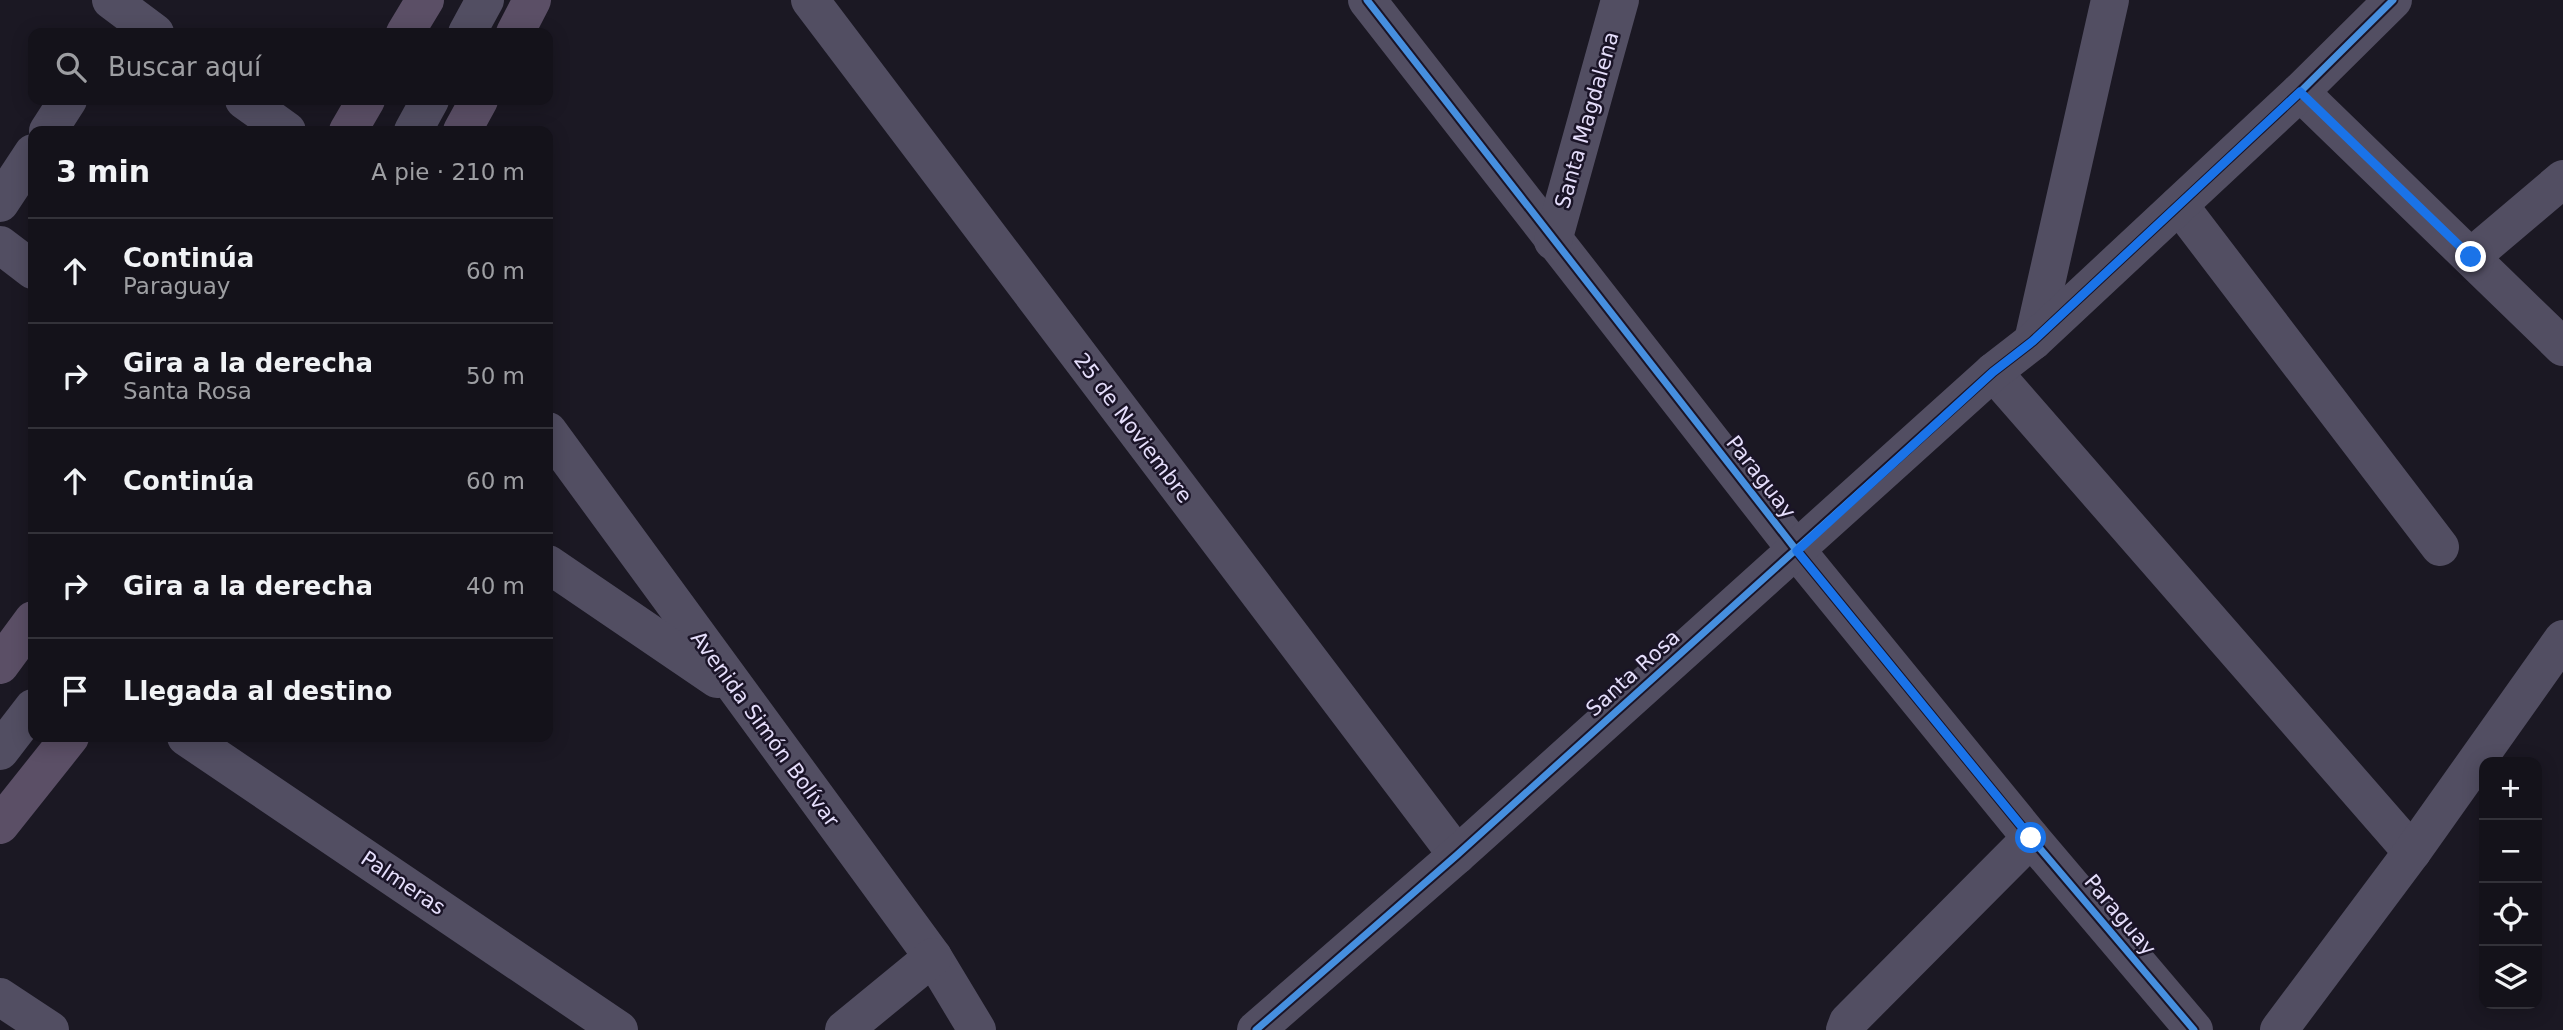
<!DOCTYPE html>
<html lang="es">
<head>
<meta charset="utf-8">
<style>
  :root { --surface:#14121a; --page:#212027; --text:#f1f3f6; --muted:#9d9ea2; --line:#333239 }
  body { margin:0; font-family:"DejaVu Sans",sans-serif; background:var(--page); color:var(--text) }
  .controls { position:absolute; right:21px; bottom:21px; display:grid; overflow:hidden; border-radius:14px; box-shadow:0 4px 18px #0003 }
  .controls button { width:63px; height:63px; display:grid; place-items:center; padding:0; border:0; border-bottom:2px solid var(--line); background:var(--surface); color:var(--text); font:35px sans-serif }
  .stop { position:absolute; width:21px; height:21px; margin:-16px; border:5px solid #1a73e8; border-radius:50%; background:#fff }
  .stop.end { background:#1a73e8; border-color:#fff; box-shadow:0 2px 7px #0008 }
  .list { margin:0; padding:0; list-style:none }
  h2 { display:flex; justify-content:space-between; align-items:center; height:91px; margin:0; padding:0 28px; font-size:30px }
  h2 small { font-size:23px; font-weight:400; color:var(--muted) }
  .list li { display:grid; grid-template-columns:46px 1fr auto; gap:21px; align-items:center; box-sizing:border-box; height:105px; padding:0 28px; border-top:2px solid var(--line) }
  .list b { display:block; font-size:26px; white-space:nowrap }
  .list p { margin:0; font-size:23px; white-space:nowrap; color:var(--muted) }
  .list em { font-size:23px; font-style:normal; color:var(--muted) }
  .icon { flex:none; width:38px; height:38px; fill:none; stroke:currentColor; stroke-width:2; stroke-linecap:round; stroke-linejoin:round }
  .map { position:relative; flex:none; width:2563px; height:1030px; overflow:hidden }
  .search { position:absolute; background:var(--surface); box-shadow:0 4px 18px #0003; left:28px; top:28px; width:525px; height:77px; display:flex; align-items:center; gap:18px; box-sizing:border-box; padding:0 24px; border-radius:14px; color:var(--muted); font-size:26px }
  .panel { position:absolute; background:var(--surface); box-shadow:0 4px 18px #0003; left:28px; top:126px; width:525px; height:616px; border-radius:14px }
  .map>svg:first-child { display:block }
</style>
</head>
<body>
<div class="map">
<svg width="2563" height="1030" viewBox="0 0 2563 1030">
  <rect width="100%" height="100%" fill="#1b1823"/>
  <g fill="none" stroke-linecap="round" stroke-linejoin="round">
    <g stroke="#524e62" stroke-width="38">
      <path d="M111,0L155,33"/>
      <path d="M810,0L1457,855"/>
      <path d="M1367,0L1797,551L2031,838L2194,1030"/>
      <path d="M467,33L485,0"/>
      <path d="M2300,92L2563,347"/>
      <path d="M244,100L287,131"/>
      <path d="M48,131L68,100"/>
      <path d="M413,131L430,100"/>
      <path d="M0,203L33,153"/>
      <path d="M2179,205L2440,547"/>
      <path d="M1553,241L1620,0"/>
      <path d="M0,245L33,270"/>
      <path d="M2471,257L2563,179"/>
      <path d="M2033,341L2110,0"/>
      <path d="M1993,372L2412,852"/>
      <path d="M548,431L933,957L977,1030"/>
      <path d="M548,564L717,679"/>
      <path d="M186,737L619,1030"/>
      <path d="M0,751L33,708"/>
      <path d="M0,997L50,1030"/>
      <path d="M844,1030L933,957"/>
      <path d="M1256,1030L1457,855L1993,372L2033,341L2300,92L2393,0"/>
      <path d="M1845,1030L1848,1022L2031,838"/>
      <path d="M2279,1030L2412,852L2563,639"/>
    </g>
    <g stroke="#5b4f66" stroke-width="38">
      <path d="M405,33L425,0"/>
      <path d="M515,33L532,0"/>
      <path d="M348,131L366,100"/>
      <path d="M462,131L479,100"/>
      <path d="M0,665L33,620"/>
      <path d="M0,825L70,737"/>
    </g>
    <g stroke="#1a1427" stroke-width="11">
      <g id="cycleway">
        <path d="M1367,0L1797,551L2031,838L2194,1030"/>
        <path d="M1256,1030L1457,855L1993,372L2033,341L2300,92L2393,0"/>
      </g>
    </g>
    <use href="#cycleway" stroke="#468fdf" stroke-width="7"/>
  </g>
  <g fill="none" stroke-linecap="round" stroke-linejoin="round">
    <path stroke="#1a73e8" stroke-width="9" d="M2031,838L1797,551L1993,372L2033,341L2300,92L2471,257"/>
  </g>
  <g text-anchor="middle" stroke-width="5" stroke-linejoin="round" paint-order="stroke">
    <g font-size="21" fill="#e5defb" stroke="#1a1427">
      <text transform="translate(1587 120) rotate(-74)" y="7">Santa Magdalena</text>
      <text transform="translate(1133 428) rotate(53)" y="7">25 de Noviembre</text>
      <text transform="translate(1761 477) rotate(52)" y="7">Paraguay</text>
      <text transform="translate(1633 673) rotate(-42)" y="7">Santa Rosa</text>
      <text transform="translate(765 729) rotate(54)" y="7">Avenida Simón Bolívar</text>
      <text transform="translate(403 883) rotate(34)" y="7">Palmeras</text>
      <text transform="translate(2120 915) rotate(50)" y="7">Paraguay</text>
    </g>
  </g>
</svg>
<div class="controls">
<button>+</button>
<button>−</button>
<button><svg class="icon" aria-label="locate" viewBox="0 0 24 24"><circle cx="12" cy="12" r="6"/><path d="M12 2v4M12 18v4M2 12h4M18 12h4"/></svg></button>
<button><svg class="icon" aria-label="layers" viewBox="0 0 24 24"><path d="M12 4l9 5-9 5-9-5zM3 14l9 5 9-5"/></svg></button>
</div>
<div class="stop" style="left:2031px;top:838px"></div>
<div class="stop end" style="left:2471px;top:257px"></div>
<div class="search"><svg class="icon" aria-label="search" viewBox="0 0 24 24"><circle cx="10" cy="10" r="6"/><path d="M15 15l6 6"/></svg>Buscar aquí</div>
<section class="panel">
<h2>3 min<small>A pie · 210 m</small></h2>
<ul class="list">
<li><svg class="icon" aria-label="ahead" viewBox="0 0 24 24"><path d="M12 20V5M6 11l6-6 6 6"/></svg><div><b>Continúa</b><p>Paraguay</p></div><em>60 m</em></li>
<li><svg class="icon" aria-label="right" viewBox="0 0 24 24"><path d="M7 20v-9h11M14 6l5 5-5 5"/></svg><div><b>Gira a la derecha</b><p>Santa Rosa</p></div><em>50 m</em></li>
<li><svg class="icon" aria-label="ahead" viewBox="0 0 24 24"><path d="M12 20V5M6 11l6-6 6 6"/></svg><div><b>Continúa</b></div><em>60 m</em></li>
<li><svg class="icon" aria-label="right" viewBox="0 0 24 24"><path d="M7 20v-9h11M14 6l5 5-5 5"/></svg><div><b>Gira a la derecha</b></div><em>40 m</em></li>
<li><svg class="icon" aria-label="arrive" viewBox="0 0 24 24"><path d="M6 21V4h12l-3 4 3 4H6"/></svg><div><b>Llegada al destino</b></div></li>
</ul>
</section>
</div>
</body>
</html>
